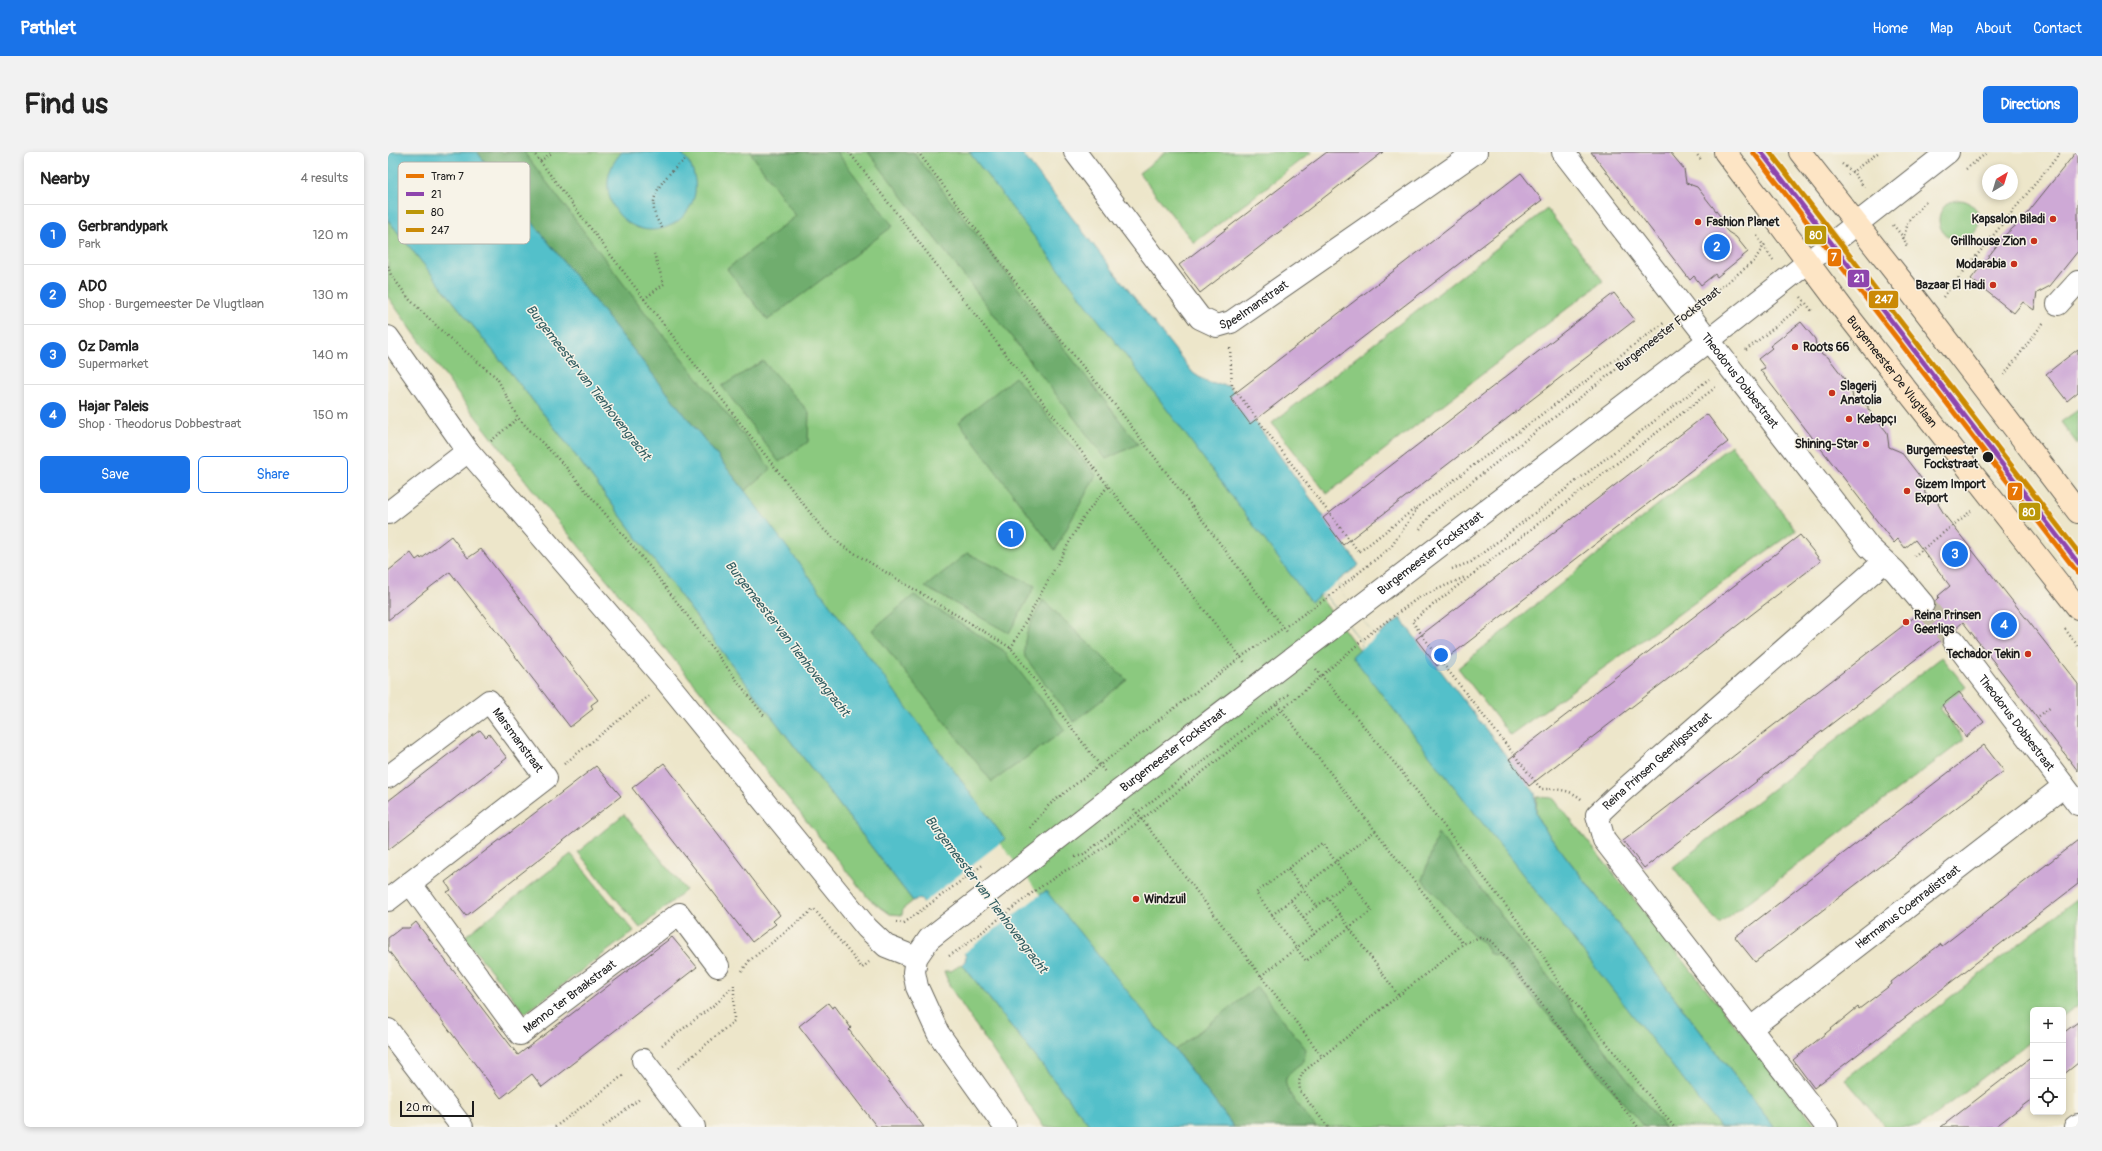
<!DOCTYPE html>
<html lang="en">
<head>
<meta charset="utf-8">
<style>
  :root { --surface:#fff; --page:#f2f2f2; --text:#222; --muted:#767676; --line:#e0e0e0; --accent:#1a73e8 }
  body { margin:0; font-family:Pangolin,sans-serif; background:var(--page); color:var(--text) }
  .controls { position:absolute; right:12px; bottom:12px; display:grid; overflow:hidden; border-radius:6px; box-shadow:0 2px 6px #0003 }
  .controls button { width:36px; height:36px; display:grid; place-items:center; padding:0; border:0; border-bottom:1px solid var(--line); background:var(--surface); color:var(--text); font:20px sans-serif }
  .compass { position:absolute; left:1594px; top:12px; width:36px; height:36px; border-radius:50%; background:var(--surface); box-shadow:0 2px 6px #0003; rotate:38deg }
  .scale { position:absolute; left:12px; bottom:10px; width:74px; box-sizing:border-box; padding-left:4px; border:2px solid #1c1c1c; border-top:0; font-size:11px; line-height:14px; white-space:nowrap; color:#1c1c1c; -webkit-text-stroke:3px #f7f3e8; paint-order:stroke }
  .you { position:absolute; left:1053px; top:503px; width:14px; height:14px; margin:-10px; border:3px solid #fff; border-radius:50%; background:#1a73e8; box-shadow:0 0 0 6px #1a73e833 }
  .badge { display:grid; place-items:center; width:26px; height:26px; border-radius:50%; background:var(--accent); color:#fff; font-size:13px; font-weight:700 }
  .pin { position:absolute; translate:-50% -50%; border:2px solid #fff; box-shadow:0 1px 4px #0006 }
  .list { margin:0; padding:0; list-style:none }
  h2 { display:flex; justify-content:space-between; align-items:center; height:52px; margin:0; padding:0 16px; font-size:17px }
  h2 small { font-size:13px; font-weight:400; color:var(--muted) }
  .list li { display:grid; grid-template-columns:26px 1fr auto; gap:12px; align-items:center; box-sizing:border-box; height:60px; padding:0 16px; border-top:1px solid var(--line) }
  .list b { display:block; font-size:15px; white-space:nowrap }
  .list p { margin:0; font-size:13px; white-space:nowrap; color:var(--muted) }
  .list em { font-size:13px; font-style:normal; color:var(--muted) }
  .actions { display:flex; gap:8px; padding:12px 16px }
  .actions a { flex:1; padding:9px 0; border:1px solid var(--accent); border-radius:6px; text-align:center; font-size:14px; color:var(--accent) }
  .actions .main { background:var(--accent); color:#fff }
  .icon { flex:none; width:22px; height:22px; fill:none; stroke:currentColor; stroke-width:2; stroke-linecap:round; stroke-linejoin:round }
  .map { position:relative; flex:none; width:1690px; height:975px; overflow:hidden; border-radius:6px }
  header { display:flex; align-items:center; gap:24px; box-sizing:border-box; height:56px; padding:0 20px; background:var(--accent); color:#fff }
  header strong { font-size:19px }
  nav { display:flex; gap:22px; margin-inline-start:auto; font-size:14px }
  .intro { display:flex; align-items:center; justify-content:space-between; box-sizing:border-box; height:96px; padding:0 24px }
  h1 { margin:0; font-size:28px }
  .button { padding:10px 18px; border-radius:6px; background:var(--accent); color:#fff; font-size:14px; font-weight:700 }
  main { display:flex; gap:24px; padding:0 24px }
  aside { flex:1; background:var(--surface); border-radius:6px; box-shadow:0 2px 6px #0003 }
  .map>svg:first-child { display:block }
</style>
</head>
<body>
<header>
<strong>Pathlet</strong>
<nav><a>Home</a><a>Map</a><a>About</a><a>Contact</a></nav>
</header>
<div class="intro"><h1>Find us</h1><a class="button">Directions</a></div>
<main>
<aside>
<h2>Nearby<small>4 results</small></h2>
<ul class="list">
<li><span class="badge">1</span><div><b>Gerbrandypark</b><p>Park</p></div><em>120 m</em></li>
<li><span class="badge">2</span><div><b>ADO</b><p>Shop · Burgemeester De Vlugtlaan</p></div><em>130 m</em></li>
<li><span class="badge">3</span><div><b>Oz Damla</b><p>Supermarket</p></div><em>140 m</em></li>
<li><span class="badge">4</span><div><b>Hajar Paleis</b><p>Shop · Theodorus Dobbestraat</p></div><em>150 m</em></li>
</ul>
<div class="actions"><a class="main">Save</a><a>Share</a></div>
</aside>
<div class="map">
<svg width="1690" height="975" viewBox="0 0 1690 975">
  <rect width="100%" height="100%" fill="#f7f3e8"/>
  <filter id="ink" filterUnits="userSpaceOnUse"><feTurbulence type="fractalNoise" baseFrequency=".025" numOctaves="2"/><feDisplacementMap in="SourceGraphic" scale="8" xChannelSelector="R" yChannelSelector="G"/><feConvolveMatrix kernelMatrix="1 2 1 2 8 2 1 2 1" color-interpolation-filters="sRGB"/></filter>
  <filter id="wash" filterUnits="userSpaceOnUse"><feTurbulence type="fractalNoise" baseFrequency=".012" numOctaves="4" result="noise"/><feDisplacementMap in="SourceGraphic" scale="16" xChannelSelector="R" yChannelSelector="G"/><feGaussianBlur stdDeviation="0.9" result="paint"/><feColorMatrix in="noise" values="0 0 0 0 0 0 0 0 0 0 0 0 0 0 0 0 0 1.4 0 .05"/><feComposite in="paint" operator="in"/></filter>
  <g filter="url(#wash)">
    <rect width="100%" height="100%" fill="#ede6ca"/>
    <g fill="#8bc97f" stroke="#54724e">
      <path d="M63,0H596L807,276L964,488L1261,862L1348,975H819Z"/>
      <path d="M778,0H924L806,91L751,21Z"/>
      <circle cx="1571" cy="68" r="20"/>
      <path d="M1159,57L1215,129L939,342L884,271Z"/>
      <path d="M0,68L170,280L342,510L525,749L515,757L514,763L502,762L481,747L351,585L159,356L70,242L0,145Z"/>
      <path d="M1690,258V293L1673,270Z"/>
      <path d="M1343,293L1408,378L1122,583L1070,516Z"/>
      <path d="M1554,505L1578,535L1552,556L1576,588L1331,772L1285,715Z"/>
      <path d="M1149,645L1165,646L1429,975H1386L1152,671L1148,661Z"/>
      <path d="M236,662L298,738L252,776L190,700Z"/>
      <path d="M183,702L246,779L137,861L76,785Z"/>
      <path d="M1690,746V853L1675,864V858H1645V887L1531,975H1498L1457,927Z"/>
      <path d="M574,812L703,975H656L562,835L556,819H563Z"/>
    </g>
    <g fill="#70ad6e" stroke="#466445">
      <path d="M89,0H136L256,159L383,317L357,339Z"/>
      <path d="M362,0H449L505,74L380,168L339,117L408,64Z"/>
      <path d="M480,0H525L750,292L718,307Z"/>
      <path d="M375,209L421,260L420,290L391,310L334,234Z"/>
      <path d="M627,225L708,323L667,398L571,270Z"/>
      <path d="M579,401L647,434L621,481L537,435Z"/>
      <path d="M526,443L615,498L677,578L604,630L484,478Z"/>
      <path d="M655,448L739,528L686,570L637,505C633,484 646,466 655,448Z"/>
      <path d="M1050,681L1276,975H1256L1109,803L1102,802L1095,790L1089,787L1034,728Z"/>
      <path d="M869,835L918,897L916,909C910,914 901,919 898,927C894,938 921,966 928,975H846L787,898Z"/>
    </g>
    <g fill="#52c0ca" stroke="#376e73">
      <path d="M0,0H89L357,339L617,687L612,692L651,743L658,739L787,898L846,975H703L574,812L577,809L578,804L534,748L529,747L525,749L342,510L170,280L0,68Z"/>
      <path d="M234,0H292C304,10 309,26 307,41C305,52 299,62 290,69C244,101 195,40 234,0Z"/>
      <path d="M581,0H633L805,221L820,231L841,234L971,413L950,429V436L985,482H992L1012,466L1147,641L1148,661L1152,671L1386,975H1332L964,504L973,496L974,490L938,444L932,443L923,450L768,243Z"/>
    </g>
    <g fill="#ede6ca">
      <path d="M951,429L950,435L984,480L992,482L973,497L974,490L938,444L932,443Z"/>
      <path d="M612,691L652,743L575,802L535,751Z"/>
    </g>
    <g id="blocks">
      <g fill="#cea9d6">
        <path d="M939,0H995L812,141L791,113Z"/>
        <path d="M1203,0H1282L1296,17L1298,31L1309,35L1332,64L1334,73L1340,80L1348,85L1360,100L1329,125L1327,122L1313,133L1306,124L1302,128Z"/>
        <path d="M1688,0H1690V99L1662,134L1649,141L1646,158L1635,150L1626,161L1583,127L1617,83L1633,69Z"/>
        <path d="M1133,21L1154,48L862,272L842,245Z"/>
        <path d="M1226,141L1247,168L955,393L935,366Z"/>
        <path d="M1413,170L1427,187L1428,194L1434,202L1440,205L1463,235L1465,247L1480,254V257L1488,267L1499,280L1501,295L1513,300L1536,330L1537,342L1552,348L1550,352L1558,365L1690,532V619L1575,470L1567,477L1558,479L1554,487L1256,716L1235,689L1529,463L1537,464L1543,462L1547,456V449L1551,445L1550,444L1562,434L1527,388L1517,396L1510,387L1506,391L1372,218L1377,216L1370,207L1384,196L1382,194Z"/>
        <path d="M1690,197V240L1679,249L1658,222Z"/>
        <path d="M1319,262L1340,290L1049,514L1028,487Z"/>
        <path d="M1412,383L1433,409L1141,634L1121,607Z"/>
        <path d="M63,384L80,406L93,397L210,548L203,553L205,557L182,575L62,420L0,468V419L23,401L28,408L32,405L33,407Z"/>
        <path d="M1571,540L1596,570L1578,585L1554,553Z"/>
        <path d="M92,578L98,585L101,582L119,606L0,698V649Z"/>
        <path d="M1596,593L1616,619L1367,810L1347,785Z"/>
        <path d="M276,611L392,763L385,769L388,772L364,790L244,636Z"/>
        <path d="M208,614L233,644L78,764L59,740L63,738L57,730Z"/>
        <path d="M1690,688V732L1426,936L1405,908L1470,855L1471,857L1504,832L1503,830L1534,806L1553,792L1554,794Z"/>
        <path d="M28,770L130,903L284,785L309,815L154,935L144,922L113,946L0,798V786L13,776H21Z"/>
        <path d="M440,851L444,856L447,854L463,876L461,878L536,975H489L411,874Z"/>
        <path d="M1690,870V911L1675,923V881Z"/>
        <path d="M1645,904V946L1607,975H1553Z"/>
      </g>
    </g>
  </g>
  <g filter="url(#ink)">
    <use href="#blocks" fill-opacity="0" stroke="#656359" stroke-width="1"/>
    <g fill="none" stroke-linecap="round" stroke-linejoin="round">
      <path stroke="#c3bea7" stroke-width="22" stroke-dasharray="22 11" stroke-linecap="butt" d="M1535,452L1566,489"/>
      <g stroke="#656359" stroke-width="14">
        <path id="lane" d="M1373,0L1690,411"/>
      </g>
      <g stroke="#656359" stroke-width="24">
        <g id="street">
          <path id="s1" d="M687,0L812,166L829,174L843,170L1088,0"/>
          <path id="s2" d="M1175,0L1481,395L1507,419L1535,452"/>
          <path d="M1670,152L1690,130"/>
          <path d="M0,185L80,299L279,530L479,776L498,794L528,806"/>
          <path d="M0,361L80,299"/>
          <path id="s3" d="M1566,489L1690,652"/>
          <path id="s4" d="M0,625L101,549L158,626L0,748"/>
          <path id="s5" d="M22,731L132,882L291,762L330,814"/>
          <path id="s6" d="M1363,876L1676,634"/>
          <path d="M0,878L74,975"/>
          <path d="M255,908L306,975"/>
          <path id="s7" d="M617,975L550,881L529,835L526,820L528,806L541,787L731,639L1321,188L1560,0"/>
          <path id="s8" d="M1439,975L1216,688L1209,663L1229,644L1496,410"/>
          <path d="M1687,975L1690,973"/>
        </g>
      </g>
      <g stroke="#656359" stroke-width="24">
        <g id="secondary">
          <path id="s9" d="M1337,0L1458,161L1690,456"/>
          <path d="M1412,0L1517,133L1690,360"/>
        </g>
      </g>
      <g stroke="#656359" stroke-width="2.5" stroke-dasharray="1 3" stroke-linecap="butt">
        <path d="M145,0L256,147L434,376L453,393L623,496L717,620"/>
        <path d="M461,0L858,512"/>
        <path d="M530,0L653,164L731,258L899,480"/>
        <path d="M1307,0L1314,9"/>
        <path d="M152,9L165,0"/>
        <path d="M1454,12L1465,20L1476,35"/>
        <path d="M1578,17L1600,0"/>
        <path d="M1460,23L1491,0"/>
        <path d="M1505,73L1516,86L1519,95"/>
        <path d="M274,76C272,72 268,67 267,62C260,39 283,19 298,7"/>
        <path d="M1369,84L1385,108"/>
        <path d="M1515,87L1521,68L1538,50"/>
        <path d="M0,114L3,123L22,148L59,184L109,226L130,266L177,314L262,415L377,565"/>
        <path d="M1413,145L1424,159"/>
        <path d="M1555,145L1673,0"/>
        <path d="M256,147L276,132L266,102"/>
        <path d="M1318,147L1366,109L1377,92"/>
        <path d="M842,196L844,234L971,400L1029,355"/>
        <path d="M1358,198L1417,151"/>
        <path d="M1616,223L1656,170"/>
        <path d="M103,289L130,266"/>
        <path d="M1032,377L1045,360L1281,176"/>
        <path d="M1526,404L1583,359"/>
        <path d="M1064,417L1083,410L1321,227"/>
        <path d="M1677,477L1690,494"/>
        <path d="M623,496L694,367L720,334"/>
        <path d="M928,517L1013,619L1150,795L1171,831L1286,975"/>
        <path d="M889,552L1075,792"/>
        <path d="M1651,564L1663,555"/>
        <path d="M176,612L261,544"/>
        <path d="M1193,647C1182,637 1168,637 1153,637L1059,517L1024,469L1328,235"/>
        <path d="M746,657L933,903"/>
        <path d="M642,676L661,653L712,613L853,505L939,446L1003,395L1031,354L1277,170"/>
        <path d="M687,705L695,703L902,541"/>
        <path d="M900,717L914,736L987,679"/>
        <path d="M940,746L962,729L934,691L868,741L918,809L984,758L962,729"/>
        <path d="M903,749L915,765L929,754L916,739"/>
        <path d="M929,754L940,746L1010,843"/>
        <path d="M884,763L915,738"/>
        <path d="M915,765L926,782L952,762"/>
        <path d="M508,770L516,771L596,712"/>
        <path d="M561,804L572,797L648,738L678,718L691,713L753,668L894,558L984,480L1030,446L1077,425"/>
        <path d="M354,819L361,809L426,757L474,816L481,810"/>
        <path d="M873,824L926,782"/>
        <path d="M274,893L331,849L344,835"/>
        <path d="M290,916L346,869V833"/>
        <path d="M167,975L237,922"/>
        <path d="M215,975L253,946"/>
        <path d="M940,975L912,939L911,929L915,920L1075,792L1092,785L1104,789L1250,975"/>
      </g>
      <use href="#lane" stroke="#fff" stroke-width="12"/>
      <use href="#street" stroke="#fff" stroke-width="22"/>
      <use href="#secondary" stroke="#fde5c5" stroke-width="22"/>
      <g stroke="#f7f3e8" stroke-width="8">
        <path id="bus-1" d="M1373,0L1690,411"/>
      </g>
      <g stroke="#f7f3e8" stroke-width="8">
        <path id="bus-2" d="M1367,4L1684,415"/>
      </g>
      <g stroke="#f7f3e8" stroke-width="8">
        <path id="bus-3" d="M1382,0L1690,400"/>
      </g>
      <use href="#bus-1" stroke="#8e44ad" stroke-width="5"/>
      <use href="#bus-2" stroke="#bb9708" stroke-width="5"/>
      <use href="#bus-3" stroke="#cb8a06" stroke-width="5"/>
      <g stroke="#f7f3e8" stroke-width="8">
        <path id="tram-1" d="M1365,0L1690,421"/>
      </g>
      <use href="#tram-1" stroke="#e87503" stroke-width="5"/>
    </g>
  </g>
  <g fill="#c8321e" stroke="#f7f3e8" stroke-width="1.5">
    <circle cx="1665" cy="67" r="4"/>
    <circle cx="1310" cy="70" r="4"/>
    <circle cx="1646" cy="89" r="4"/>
    <circle cx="1626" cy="112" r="4"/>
    <circle cx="1605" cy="133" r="4"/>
    <circle cx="1407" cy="195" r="4"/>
    <circle cx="1444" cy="241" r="4"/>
    <circle cx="1461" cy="267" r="4"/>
    <circle cx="1478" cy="292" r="4"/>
    <circle cx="1519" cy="339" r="4"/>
    <circle cx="1518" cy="470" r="4"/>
    <circle cx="1640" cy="502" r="4"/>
    <circle cx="748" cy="747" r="4"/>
  </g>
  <circle fill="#1c1c1c" stroke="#f7f3e8" stroke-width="1.5" cx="1600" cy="305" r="6"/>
  <g text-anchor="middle" stroke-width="3" stroke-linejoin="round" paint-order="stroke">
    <g font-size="12" font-weight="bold" fill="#1c1c1c" stroke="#f7f3e8" text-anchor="start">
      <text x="1657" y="71" text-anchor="end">Kapsalon Biladi</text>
      <text x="1318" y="74">Fashion Planet</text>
      <text x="1638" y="93" text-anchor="end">Grillhouse Zion</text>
      <text x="1618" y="116" text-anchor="end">Modarabia</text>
      <text x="1597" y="137" text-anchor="end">Bazaar El Hadi</text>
      <text x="1415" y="199">Roots 66</text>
      <text x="1452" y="238">Slagerij<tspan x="1452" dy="14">Anatolia</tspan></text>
      <text x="1469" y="271">Kebapçı</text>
      <text x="1470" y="296" text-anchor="end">Shining-Star</text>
      <text x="1527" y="336">Gizem Import<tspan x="1527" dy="14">Export</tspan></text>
      <text x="1526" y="467">Reina Prinsen<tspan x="1526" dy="14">Geerligs</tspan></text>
      <text x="1632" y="506" text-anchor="end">Techador Tekin</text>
      <text x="756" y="751">Windzuil</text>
    </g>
    <g font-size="12" fill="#1c1c1c" stroke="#f7f3e8">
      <text dy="4" stroke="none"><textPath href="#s1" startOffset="269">Speelmanstraat</textPath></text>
      <text transform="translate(1280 177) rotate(-38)" y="4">Burgemeester Fockstraat</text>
      <text dy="4" stroke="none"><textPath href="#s9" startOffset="276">Burgemeester De Vlugtlaan</textPath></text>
      <text dy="4" stroke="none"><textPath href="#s2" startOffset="289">Theodorus Dobbestraat</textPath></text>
      <text dy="4" stroke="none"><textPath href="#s7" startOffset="851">Burgemeester Fockstraat</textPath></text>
      <text dy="4" stroke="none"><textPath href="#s3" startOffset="103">Theodorus Dobbestraat</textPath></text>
      <text dy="4" stroke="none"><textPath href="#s4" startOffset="175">Marsmanstraat</textPath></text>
      <text dy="4" stroke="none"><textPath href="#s7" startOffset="527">Burgemeester Fockstraat</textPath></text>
      <text dy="4" stroke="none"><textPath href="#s8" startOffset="470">Reina Prinsen Geerligsstraat</textPath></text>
      <text dy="4" stroke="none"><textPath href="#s6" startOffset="198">Hermanus Coenradistraat</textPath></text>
      <text dy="4" stroke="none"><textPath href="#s5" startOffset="249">Menno ter Braakstraat</textPath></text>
    </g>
    <g font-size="12" font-weight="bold" fill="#1c1c1c" stroke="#f7f3e8" text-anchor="end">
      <text x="1590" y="302">Burgemeester<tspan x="1590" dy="14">Fockstraat</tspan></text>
    </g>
    <g font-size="13" font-style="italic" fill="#325e62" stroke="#f7f3e8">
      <text transform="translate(201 230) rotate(52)" y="5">Burgemeester van Tienhovengracht</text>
      <text transform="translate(400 486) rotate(52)" y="5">Burgemeester van Tienhovengracht</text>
      <text transform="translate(599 742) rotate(53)" y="5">Burgemeester van Tienhovengracht</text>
    </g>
  </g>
  <rect x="10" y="10" width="132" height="82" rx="6" fill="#f7f3e8" stroke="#b5b2ab" stroke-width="1"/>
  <rect x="18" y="22" width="18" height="4" fill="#e87503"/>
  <rect x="18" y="40" width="18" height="4" fill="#8e44ad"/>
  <rect x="18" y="58" width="18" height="4" fill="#bb9708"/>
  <rect x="18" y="76" width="18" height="4" fill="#cb8a06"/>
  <g font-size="11" fill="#1c1c1c">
    <text x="43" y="28">Tram 7</text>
    <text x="43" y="46">21</text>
    <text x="43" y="64">80</text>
    <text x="43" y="82">247</text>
  </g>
  <g stroke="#f7f3e8" stroke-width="1.5">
    <rect x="1416" y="73" width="23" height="20" rx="4" fill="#bb9708"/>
    <rect x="1439" y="96" width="15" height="19" rx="4" fill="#e87503"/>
    <rect x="1459" y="117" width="23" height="19" rx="4" fill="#8e44ad"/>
    <rect x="1480" y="138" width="31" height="19" rx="4" fill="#cb8a06"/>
    <rect x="1619" y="330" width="16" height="19" rx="4" fill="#e87503"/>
    <rect x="1630" y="350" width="23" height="19" rx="4" fill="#bb9708"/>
  </g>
  <g font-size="11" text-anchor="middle" font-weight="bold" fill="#fff">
    <text x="1428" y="87">80</text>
    <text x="1446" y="109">7</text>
    <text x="1471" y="130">21</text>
    <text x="1496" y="151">247</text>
    <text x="1627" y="343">7</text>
    <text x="1641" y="364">80</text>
  </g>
</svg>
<div class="controls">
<button>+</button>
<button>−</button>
<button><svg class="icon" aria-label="locate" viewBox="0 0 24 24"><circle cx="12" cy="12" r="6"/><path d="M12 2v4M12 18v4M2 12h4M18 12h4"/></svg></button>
</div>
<svg class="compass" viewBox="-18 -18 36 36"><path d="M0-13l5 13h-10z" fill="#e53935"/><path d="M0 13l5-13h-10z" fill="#767676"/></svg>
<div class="scale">20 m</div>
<div class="you"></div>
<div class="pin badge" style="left:623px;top:382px">1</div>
<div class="pin badge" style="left:1329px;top:95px">2</div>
<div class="pin badge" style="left:1567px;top:402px">3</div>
<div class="pin badge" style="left:1616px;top:473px">4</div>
</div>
</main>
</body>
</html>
